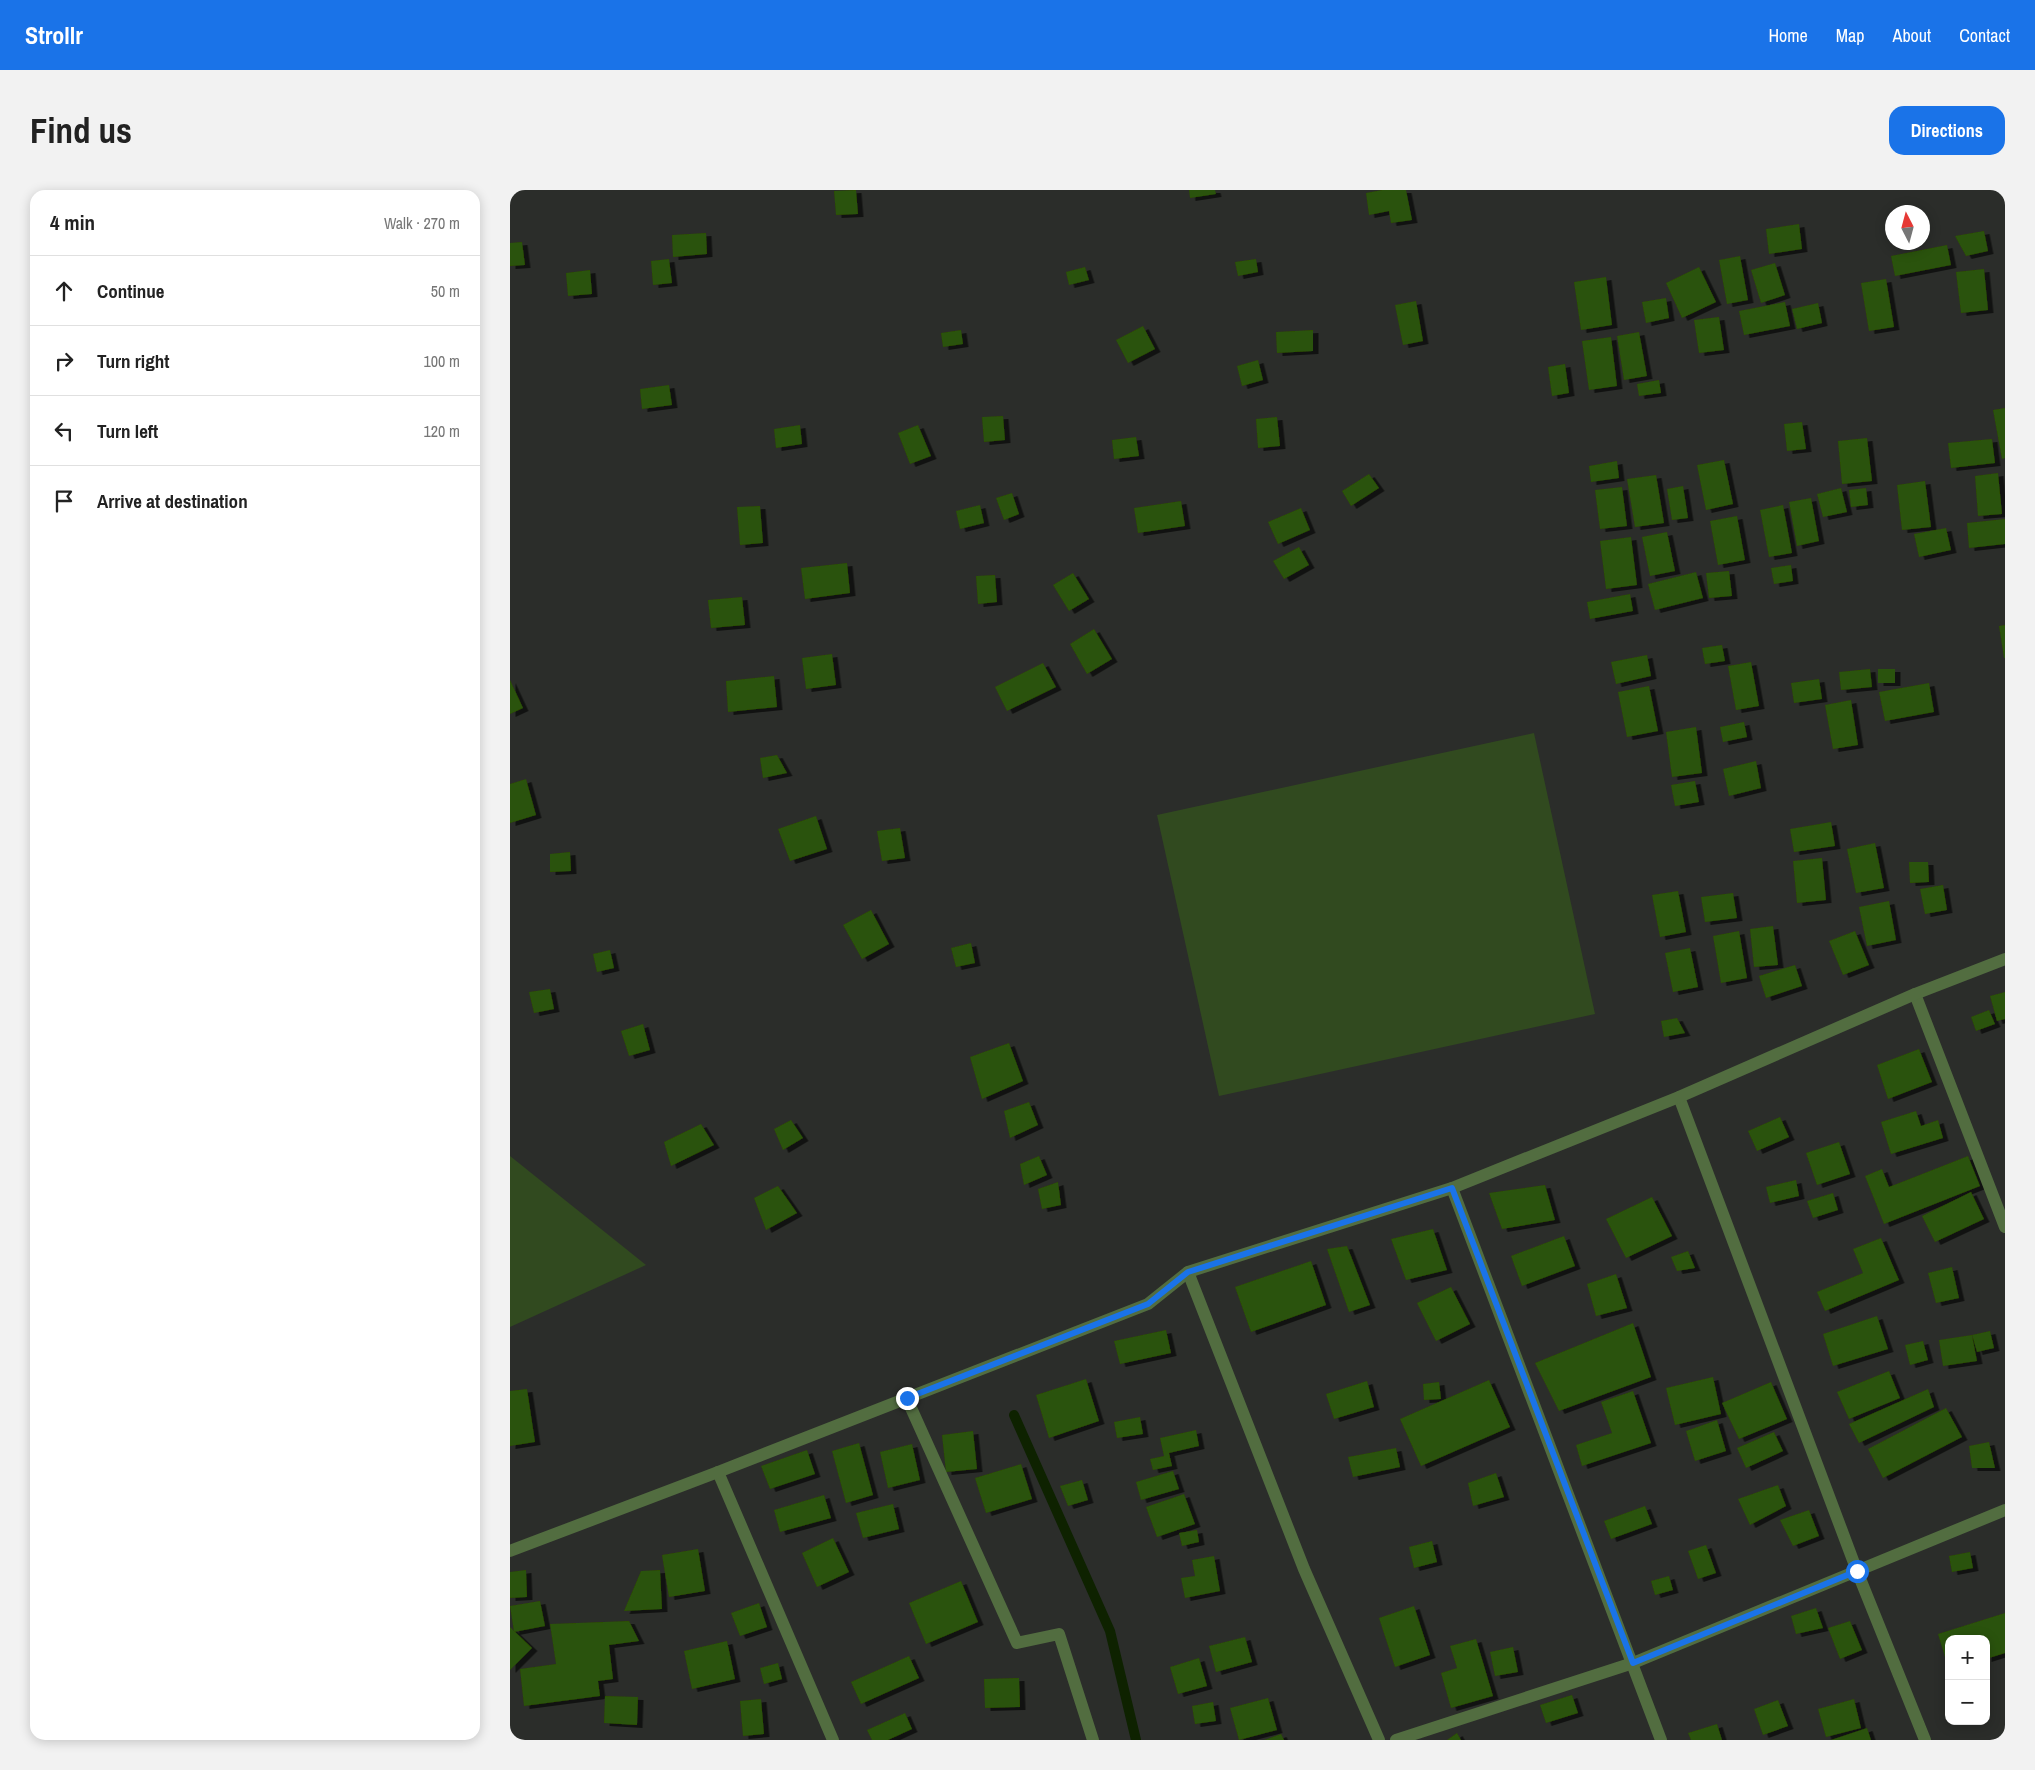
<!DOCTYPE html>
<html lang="en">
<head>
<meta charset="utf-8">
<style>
  :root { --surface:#fff; --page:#f2f2f2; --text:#222; --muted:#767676; --line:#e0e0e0; --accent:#1a73e8 }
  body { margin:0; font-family:"Archivo Narrow",sans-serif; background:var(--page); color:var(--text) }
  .controls { position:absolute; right:15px; bottom:15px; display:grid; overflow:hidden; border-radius:10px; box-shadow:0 2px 12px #0003 }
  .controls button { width:45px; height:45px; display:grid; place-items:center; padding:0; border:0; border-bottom:1px solid var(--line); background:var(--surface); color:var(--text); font:25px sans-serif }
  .compass { position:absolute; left:1375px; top:15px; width:45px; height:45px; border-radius:50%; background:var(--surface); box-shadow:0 2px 12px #0003; rotate:354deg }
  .stop { position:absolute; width:15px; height:15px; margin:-11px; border:4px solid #1a73e8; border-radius:50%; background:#fff }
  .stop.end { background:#1a73e8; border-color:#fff; box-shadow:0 1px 5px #0008 }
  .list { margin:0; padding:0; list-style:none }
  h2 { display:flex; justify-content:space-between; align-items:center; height:65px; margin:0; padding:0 20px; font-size:21px }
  h2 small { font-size:16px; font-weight:400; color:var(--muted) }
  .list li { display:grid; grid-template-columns:32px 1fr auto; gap:15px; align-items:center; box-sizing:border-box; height:70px; padding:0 20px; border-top:1px solid var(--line) }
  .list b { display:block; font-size:19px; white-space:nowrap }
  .list em { font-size:16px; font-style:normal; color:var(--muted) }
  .icon { flex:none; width:28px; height:28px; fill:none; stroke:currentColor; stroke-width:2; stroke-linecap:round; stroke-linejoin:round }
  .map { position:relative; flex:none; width:1495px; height:1550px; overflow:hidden; border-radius:15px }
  header { display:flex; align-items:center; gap:30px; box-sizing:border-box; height:70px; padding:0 25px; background:var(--accent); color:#fff }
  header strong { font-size:24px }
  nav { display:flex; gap:28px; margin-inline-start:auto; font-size:18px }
  .intro { display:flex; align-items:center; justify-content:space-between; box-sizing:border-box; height:120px; padding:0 30px }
  h1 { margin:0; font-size:35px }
  .button { padding:12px 22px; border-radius:15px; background:var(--accent); color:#fff; font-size:18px; font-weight:700 }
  main { display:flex; gap:30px; padding:0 30px }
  aside { flex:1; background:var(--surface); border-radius:15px; box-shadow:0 2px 12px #0003 }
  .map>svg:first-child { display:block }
</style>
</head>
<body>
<header>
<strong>Strollr</strong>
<nav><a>Home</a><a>Map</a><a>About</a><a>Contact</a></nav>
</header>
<div class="intro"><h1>Find us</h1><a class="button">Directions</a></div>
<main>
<aside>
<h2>4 min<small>Walk · 270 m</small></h2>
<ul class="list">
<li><svg class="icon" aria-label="ahead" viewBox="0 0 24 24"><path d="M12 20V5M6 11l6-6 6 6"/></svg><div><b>Continue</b></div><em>50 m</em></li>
<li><svg class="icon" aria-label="right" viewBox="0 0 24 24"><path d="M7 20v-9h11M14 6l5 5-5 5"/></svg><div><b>Turn right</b></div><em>100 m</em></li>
<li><svg class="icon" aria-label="left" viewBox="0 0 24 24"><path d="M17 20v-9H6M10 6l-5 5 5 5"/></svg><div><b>Turn left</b></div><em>120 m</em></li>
<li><svg class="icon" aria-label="arrive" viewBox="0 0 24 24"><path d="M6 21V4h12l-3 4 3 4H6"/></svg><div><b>Arrive at destination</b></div></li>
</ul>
</aside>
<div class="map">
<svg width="1495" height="1550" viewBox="0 0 1495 1550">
  <defs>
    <filter id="shadow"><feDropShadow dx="5.5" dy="3" stdDeviation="0" flood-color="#0009"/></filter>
  </defs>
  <rect width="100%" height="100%" fill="#2b2d2a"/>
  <g fill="#314a1f">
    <path d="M1024,543L1085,824L709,906L647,625Z"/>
    <path d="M0,966L136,1075L0,1137Z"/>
  </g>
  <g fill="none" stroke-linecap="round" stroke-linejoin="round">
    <path stroke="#0e2200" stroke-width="10" d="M504,1225L600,1441L626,1550"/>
  </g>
  <g fill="#2c5207" filter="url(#shadow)">
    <path d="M346,0L348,24L326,25L324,1Z"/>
    <path d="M679,0H705L706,4L680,8Z"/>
    <path d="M872,0H896L902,30L881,33L879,21L859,25L856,3Z"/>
    <path d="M1289,34L1292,59L1259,64L1256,39Z"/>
    <path d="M1474,41L1478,61L1456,66L1445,46Z"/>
    <path d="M196,43L197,64L163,67L162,45Z"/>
    <path d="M12,52L15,75L0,76V53Z"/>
    <path d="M1437,55L1441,75L1385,86L1381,66Z"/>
    <path d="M1230,66L1238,110L1217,114L1209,70Z"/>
    <path d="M159,69L162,93L143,95L141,71Z"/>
    <path d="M746,69L748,82L728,86L725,72Z"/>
    <path d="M1265,73L1275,105L1251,113L1241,80Z"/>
    <path d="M575,77L579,90L559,95L556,82Z"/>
    <path d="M1189,77L1206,112L1172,128L1156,93Z"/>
    <path d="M1474,79L1478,120L1451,123L1446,82Z"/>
    <path d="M80,80L82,104L58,106L56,83Z"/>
    <path d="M1096,87L1102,135L1071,140L1064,92Z"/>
    <path d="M1376,89L1384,137L1359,141L1351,93Z"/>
    <path d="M1156,108L1159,128L1136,133L1132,112Z"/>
    <path d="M906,111L913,151L893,155L885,115Z"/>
    <path d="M1275,112L1280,136L1234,145L1229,121Z"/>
    <path d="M1308,113L1312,133L1287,139L1282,119Z"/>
    <path d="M1209,127L1214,160L1189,163L1184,130Z"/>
    <path d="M633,136L645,159L618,173L606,150Z"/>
    <path d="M451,140L453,154L433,157L431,143Z"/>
    <path d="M803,140V161L767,163L766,142Z"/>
    <path d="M1129,142L1137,186L1114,190L1107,146Z"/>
    <path d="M1101,147L1107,196L1079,200L1072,151Z"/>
    <path d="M748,170L753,190L732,196L727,176Z"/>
    <path d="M1055,174L1059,203L1042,206L1038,177Z"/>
    <path d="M1149,190L1151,203L1129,206L1127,194Z"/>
    <path d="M159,195L162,215L132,219L130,199Z"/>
    <path d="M1495,218V268L1492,269L1483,220Z"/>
    <path d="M493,226L495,250L474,252L472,227Z"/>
    <path d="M767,227L770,256L748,258L746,229Z"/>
    <path d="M1292,232L1296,259L1277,261L1274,234Z"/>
    <path d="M290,235L292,254L266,258L264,239Z"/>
    <path d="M408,235L421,266L400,274L388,243Z"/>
    <path d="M626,247L629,266L604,269L602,250Z"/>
    <path d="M1357,248L1362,291L1332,294L1328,251Z"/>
    <path d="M1482,249L1485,273L1441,278L1438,253Z"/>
    <path d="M1214,270L1223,314L1196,320L1187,275Z"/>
    <path d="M1107,271L1109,288L1081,292L1079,276Z"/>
    <path d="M1488,283L1492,324L1468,326L1465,286Z"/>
    <path d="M859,284L869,298L841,316L832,301Z"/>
    <path d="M1146,285L1154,333L1125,337L1117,289Z"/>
    <path d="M1415,291L1421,337L1392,340L1387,295Z"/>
    <path d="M1173,296L1178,328L1162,330L1157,299Z"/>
    <path d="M1112,297L1117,336L1090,339L1085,300Z"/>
    <path d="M1331,298L1337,322L1313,327L1307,304Z"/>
    <path d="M1356,298L1358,315L1341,317L1339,300Z"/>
    <path d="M502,303L509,324L494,330L486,308Z"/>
    <path d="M1301,308L1309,351L1287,356L1279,312Z"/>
    <path d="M671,311L675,336L628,343L624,318Z"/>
    <path d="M470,315L474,333L450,339L446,321Z"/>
    <path d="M1273,315L1282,363L1259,367L1250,320Z"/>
    <path d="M250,316L253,353L230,355L227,317Z"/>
    <path d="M791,318L800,340L768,354L758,332Z"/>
    <path d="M1227,326L1235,370L1208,375L1200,331Z"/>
    <path d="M1495,329V354L1459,358L1457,333Z"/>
    <path d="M1436,338L1441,360L1409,367L1404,344Z"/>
    <path d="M1157,342L1165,381L1140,386L1132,347Z"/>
    <path d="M1121,347L1127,395L1096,399L1090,351Z"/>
    <path d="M789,357L799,375L774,389L763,371Z"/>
    <path d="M337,373L340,403L295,409L291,378Z"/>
    <path d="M1281,375L1283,391L1264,394L1261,378Z"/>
    <path d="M1219,381L1222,406L1199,408L1196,383Z"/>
    <path d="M1186,382L1193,408L1145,420L1138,394Z"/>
    <path d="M563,383L579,409L559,421L543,395Z"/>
    <path d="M485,385L487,412L468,414L466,386Z"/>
    <path d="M1120,404L1123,421L1080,429L1077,412Z"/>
    <path d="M232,407L235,435L201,438L198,410Z"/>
    <path d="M1495,435V468H1494L1489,436Z"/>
    <path d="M584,439L602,469L577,484L560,454Z"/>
    <path d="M1212,455L1215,471L1195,474L1192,458Z"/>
    <path d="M322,464L326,495L296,499L292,468Z"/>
    <path d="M1137,465L1141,486L1106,494L1101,472Z"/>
    <path d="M1241,472L1249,516L1226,520L1218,476Z"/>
    <path d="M533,473L546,497L497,521L485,497Z"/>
    <path d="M1360,479L1362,497L1331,500L1329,482Z"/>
    <rect x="1368" y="479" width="17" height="14"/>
    <path d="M264,486L267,517L218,522L216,491Z"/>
    <path d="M1309,489L1312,509L1284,513L1281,493Z"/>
    <path d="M0,490L13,518L0,524Z"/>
    <path d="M1419,493L1424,522L1375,531L1369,502Z"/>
    <path d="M1139,496L1148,541L1117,547L1108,502Z"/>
    <path d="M1341,510L1348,555L1323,559L1315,515Z"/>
    <path d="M1234,532L1237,547L1213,552L1210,537Z"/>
    <path d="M1186,537L1192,583L1162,587L1156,542Z"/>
    <path d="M267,565L277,583L253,588L250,568Z"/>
    <path d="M1246,571L1251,598L1219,606L1213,579Z"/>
    <path d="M16,589L26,625L0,633V594Z"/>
    <path d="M1185,591L1189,612L1165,616L1161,595Z"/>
    <path d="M306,626L317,659L280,671L268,639Z"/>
    <path d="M1321,632L1325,656L1284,662L1280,639Z"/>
    <path d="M390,638L395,668L372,671L367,641Z"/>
    <path d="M1365,653L1374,698L1346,703L1337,659Z"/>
    <path d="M60,662L61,681L40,682V664Z"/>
    <path d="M1312,668L1316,710L1287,713L1283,671Z"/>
    <path d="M1399,672H1418L1419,692L1400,693Z"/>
    <path d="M1433,695L1437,720L1415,724L1410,699Z"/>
    <path d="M1168,701L1176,742L1150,747L1142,705Z"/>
    <path d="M1223,703L1227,728L1195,732L1191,707Z"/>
    <path d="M1379,711L1386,750L1357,756L1349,717Z"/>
    <path d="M361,720L379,754L352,769L333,735Z"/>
    <path d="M1263,736L1268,775L1244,777L1240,739Z"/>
    <path d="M1229,741L1237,788L1211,793L1203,746Z"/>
    <path d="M1345,741L1359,775L1333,785L1319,751Z"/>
    <path d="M461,753L465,773L446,777L441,758Z"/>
    <path d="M1180,758L1188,797L1163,802L1155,763Z"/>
    <path d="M100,760L104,778L87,782L83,764Z"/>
    <path d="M1285,775L1292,796L1256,808L1249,786Z"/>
    <path d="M40,799L44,819L24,823L19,802Z"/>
    <path d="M1495,802V829L1487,831L1480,806Z"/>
    <path d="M1479,820L1485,834L1466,841L1461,827Z"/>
    <path d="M1167,828L1175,843L1154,847L1151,831Z"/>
    <path d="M133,834L140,860L119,866L111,841Z"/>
    <path d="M499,853L513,891L472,909L460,867Z"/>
    <path d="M1409,859L1422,892L1378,909L1367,875Z"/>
    <path d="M519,912L528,935L500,948L494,921Z"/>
    <path d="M1406,921L1411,936L1428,930L1433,948L1381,964L1371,932Z"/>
    <path d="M1270,927L1279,947L1247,961L1238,941Z"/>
    <path d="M281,930L293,948L273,960L264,939Z"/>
    <path d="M191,934L204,955L161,976L154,952Z"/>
    <path d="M1329,952L1340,984L1307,995L1296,963Z"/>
    <path d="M529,966L537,985L514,995L510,974Z"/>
    <path d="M1458,966L1470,996L1374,1034L1355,986L1372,979L1379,997Z"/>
    <path d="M1286,990L1289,1006L1260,1013L1256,997Z"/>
    <path d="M548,992L551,1015L532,1019L528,999Z"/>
    <path d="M1035,995L1045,1030L992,1039L979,1003Z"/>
    <path d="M268,996L287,1023L256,1040L244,1008Z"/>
    <path d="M1461,1002L1474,1029L1425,1052L1412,1026Z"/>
    <path d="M1323,1003L1328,1020L1303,1028L1297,1011Z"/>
    <path d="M1142,1007L1162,1046L1116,1068L1096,1029Z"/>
    <path d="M923,1039L937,1080L896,1090L881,1049Z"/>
    <path d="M1054,1046L1065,1076L1012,1096L1001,1066Z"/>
    <path d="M1371,1048L1389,1090L1315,1121L1307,1102L1353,1083L1343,1059Z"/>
    <path d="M837,1056L860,1115L839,1122L817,1059Z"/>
    <path d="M1178,1061L1185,1078L1167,1081L1161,1067Z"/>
    <path d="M801,1071L816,1115L741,1142L725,1097Z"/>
    <path d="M1442,1077L1449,1108L1426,1113L1418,1083Z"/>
    <path d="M1106,1084L1117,1118L1086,1126L1077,1094Z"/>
    <path d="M941,1097L960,1134L926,1151L907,1113Z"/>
    <path d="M1367,1126L1378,1159L1323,1176L1313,1144Z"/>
    <path d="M1123,1133L1141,1187L1049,1221L1025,1173Z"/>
    <path d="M656,1140L661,1163L610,1174L604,1151Z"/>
    <path d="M1480,1141L1484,1158L1467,1162L1462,1145Z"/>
    <path d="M1462,1145L1467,1171L1433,1176L1429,1150Z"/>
    <path d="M1413,1151L1418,1170L1400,1175L1395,1155Z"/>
    <path d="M1379,1181L1390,1208L1339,1229L1327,1202Z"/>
    <path d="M1203,1187L1211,1224L1165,1235L1156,1198Z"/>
    <path d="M576,1189L589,1231L539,1248L526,1205Z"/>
    <path d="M979,1190L1000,1237L911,1276L890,1229Z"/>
    <path d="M857,1191L864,1217L824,1229L816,1204Z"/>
    <path d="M929,1192L931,1209L914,1210L913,1194Z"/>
    <path d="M1261,1192L1277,1229L1229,1249L1212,1213Z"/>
    <path d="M17,1199L25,1252L0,1256V1201Z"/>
    <path d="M1418,1199L1424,1217L1349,1253L1339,1234Z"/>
    <path d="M1123,1201L1141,1253L1072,1276L1066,1255L1102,1243L1091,1212Z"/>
    <path d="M1436,1218L1452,1247L1373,1288L1358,1259Z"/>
    <path d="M630,1227L633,1244L607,1248L604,1232Z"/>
    <path d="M1207,1230L1216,1261L1185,1271L1176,1241Z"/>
    <path d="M686,1240L689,1256L659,1263L662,1276L643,1280L640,1269L654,1266L650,1248Z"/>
    <path d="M463,1241L467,1279L436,1282L432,1245Z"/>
    <path d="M1264,1242L1273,1261L1236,1278L1227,1258Z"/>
    <path d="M1479,1252L1485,1278H1462L1459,1256Z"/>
    <path d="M349,1253L363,1305L336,1313L322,1261Z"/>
    <path d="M402,1254L410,1290L378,1298L370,1262Z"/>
    <path d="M886,1258L890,1277L843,1287L838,1267Z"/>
    <path d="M297,1260L305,1284L260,1299L251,1276Z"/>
    <path d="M511,1274L522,1309L476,1323L465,1288Z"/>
    <path d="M663,1281L669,1299L631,1310L626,1292Z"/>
    <path d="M986,1283L994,1307L963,1316L958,1293Z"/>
    <path d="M572,1290L578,1310L558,1316L550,1296Z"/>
    <path d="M1268,1295L1276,1316L1240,1335L1228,1309Z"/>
    <path d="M674,1304L685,1334L647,1347L636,1317Z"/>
    <path d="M314,1305L321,1328L270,1342L264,1320Z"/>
    <path d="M383,1314L389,1339L353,1348L346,1323Z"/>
    <path d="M1135,1316L1142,1334L1101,1349L1094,1331Z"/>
    <path d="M1299,1320L1309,1346L1283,1356L1270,1330Z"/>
    <path d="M687,1340L689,1352L672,1356L669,1343Z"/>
    <path d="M323,1348L339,1382L307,1397L292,1363Z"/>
    <path d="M922,1351L927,1372L904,1378L899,1357Z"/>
    <path d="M1196,1355L1206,1383L1188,1389L1178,1361Z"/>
    <path d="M188,1359L195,1401L159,1407L152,1365Z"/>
    <path d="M1460,1362L1463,1378L1442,1382L1439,1366Z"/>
    <path d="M704,1366L710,1401L675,1408L671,1388L685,1386L682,1370Z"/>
    <path d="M16,1380L17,1407L0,1408V1382Z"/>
    <path d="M150,1380L152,1419L114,1421L131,1381Z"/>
    <path d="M1159,1386L1163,1400L1145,1405L1141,1391Z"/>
    <path d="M451,1391L468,1432L416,1454L399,1413Z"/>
    <path d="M30,1411L35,1436L4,1442L0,1416Z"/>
    <path d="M249,1413L257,1437L230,1446L221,1423Z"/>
    <path d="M904,1416L920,1465L885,1477L869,1428Z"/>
    <path d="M1306,1418L1313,1438L1286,1444L1281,1426Z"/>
    <path d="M1495,1423V1463L1476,1469V1449H1439L1438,1477L1428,1444Z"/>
    <path d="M119,1431L129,1451L99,1455L103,1489L88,1491L90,1506L14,1516L10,1479L46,1474L40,1434Z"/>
    <path d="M1340,1431L1352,1460L1330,1469L1318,1438Z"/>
    <path d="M0,1437L22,1458L0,1480Z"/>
    <path d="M735,1447L742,1472L706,1482L699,1456Z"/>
    <path d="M966,1449L983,1506L941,1518L931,1483L947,1478L940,1456Z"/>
    <path d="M217,1451L225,1489L182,1499L174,1461Z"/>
    <path d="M1003,1457L1008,1482L985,1486L980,1462Z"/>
    <path d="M399,1466L409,1488L351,1514L341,1492Z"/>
    <path d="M689,1468L697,1496L668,1504L660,1477Z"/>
    <path d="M268,1473L272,1489L254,1494L250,1478Z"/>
    <path d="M509,1488L510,1517L475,1518L474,1489Z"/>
    <path d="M1062,1505L1068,1523L1036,1533L1030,1515Z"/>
    <path d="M95,1506L128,1507L127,1535L94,1533Z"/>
    <path d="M758,1508L767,1540L729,1550L720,1518Z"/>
    <path d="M251,1509L254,1544L233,1546L230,1511Z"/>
    <path d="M1344,1509L1351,1538L1316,1547L1308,1519Z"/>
    <path d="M1268,1510L1278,1536L1253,1545L1244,1519Z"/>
    <path d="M703,1512L706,1531L685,1534L682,1516Z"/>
    <path d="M395,1523L402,1539L378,1550H362L357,1540Z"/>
    <path d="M1207,1534L1212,1550H1181L1178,1543Z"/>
    <path d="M1357,1538L1361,1550H1321Z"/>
    <path d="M947,1543L951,1550H937Z"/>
    <path d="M771,1544L774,1550H754Z"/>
  </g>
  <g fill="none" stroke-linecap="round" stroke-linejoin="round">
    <path stroke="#526d40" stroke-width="12" d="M397,1209L507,1453L549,1444L583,1550"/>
    <g stroke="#526d40" stroke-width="12">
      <path d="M1405,804L1495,1037"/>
      <path d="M1169,907L1347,1381L1415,1550"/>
      <path d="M942,998L1151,1550"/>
      <path d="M678,1082L794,1379L869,1550"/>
      <path d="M208,1282L323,1550"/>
      <path d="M0,1361L208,1282L638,1114L678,1082L942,998L1169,907L1405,804L1495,769"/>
      <path d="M886,1550L1123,1473L1495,1320"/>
    </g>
  </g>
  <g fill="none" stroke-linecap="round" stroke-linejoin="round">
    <path stroke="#1a73e8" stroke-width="6" d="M397,1208L638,1114L678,1082L942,998L1123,1473L1347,1381"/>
  </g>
</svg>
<div class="controls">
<button>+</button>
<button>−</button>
</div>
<svg class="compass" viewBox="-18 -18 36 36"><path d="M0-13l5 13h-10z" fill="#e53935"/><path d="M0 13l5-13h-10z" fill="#767676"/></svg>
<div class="stop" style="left:1347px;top:1381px"></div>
<div class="stop end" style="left:397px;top:1208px"></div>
</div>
</main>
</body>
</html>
